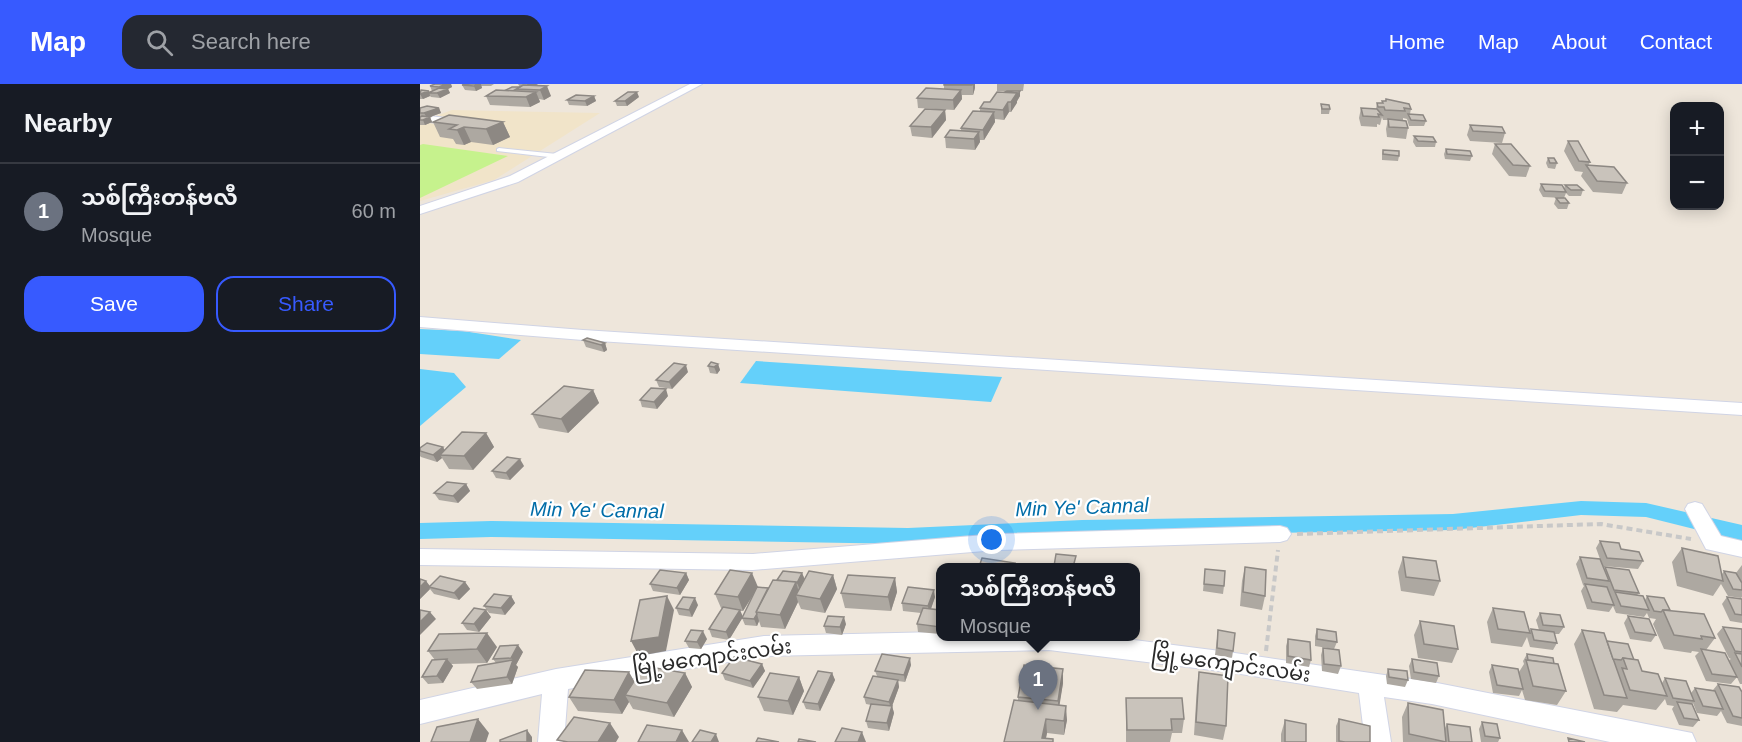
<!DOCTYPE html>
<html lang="en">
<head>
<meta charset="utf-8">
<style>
  :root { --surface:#171b24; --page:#242831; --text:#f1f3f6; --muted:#9ea1a6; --line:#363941; --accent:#375aff }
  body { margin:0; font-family:Helvetica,"Noto Sans Myanmar",sans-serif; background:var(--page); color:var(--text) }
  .controls { position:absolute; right:18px; top:18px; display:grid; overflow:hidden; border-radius:12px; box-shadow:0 3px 15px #0003 }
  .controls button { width:54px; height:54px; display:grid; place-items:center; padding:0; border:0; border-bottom:2px solid var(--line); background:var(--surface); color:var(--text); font:30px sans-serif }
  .you { position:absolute; left:572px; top:456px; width:21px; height:21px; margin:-15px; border:4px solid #fff; border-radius:50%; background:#1a73e8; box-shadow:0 0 0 9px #1a73e833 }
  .badge { display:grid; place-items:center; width:39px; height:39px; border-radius:50%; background:var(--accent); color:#fff; font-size:20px; font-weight:700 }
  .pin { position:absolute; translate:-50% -50px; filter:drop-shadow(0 2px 3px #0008) }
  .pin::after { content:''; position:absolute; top:32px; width:21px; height:18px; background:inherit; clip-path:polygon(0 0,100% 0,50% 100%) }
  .popup { position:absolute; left:516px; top:479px; width:204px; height:78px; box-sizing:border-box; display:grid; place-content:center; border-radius:12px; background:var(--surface); filter:drop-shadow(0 2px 4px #0005); font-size:20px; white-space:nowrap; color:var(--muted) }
  .popup b { font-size:22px; color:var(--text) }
  .popup::after { content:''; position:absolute; left:50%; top:100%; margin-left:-12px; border:12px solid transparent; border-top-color:var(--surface) }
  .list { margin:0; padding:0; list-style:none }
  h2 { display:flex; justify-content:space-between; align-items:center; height:78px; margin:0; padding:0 24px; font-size:26px }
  h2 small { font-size:20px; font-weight:400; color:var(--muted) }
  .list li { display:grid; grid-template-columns:39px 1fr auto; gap:18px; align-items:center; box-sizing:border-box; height:96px; padding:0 24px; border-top:2px solid var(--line) }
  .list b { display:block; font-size:22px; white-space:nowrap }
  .list p { margin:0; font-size:20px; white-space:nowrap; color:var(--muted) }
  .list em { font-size:20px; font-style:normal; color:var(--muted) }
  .actions { display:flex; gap:12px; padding:18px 24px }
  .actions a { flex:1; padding:14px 0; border:2px solid var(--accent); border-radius:18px; text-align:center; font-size:21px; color:var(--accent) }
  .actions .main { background:var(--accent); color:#fff }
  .icon { flex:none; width:33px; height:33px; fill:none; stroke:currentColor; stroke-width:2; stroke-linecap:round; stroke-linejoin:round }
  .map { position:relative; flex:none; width:1322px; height:658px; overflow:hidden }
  header { display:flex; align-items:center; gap:36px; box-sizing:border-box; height:84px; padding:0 30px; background:var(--accent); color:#fff }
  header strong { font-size:28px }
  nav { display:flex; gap:33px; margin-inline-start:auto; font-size:21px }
  .search { width:420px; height:54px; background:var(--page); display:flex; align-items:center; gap:15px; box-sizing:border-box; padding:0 21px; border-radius:18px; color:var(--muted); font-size:22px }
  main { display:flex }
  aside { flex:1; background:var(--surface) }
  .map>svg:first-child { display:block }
</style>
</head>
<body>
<header>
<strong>Map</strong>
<div class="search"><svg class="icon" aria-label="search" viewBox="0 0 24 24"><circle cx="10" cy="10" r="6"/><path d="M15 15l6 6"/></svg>Search here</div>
<nav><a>Home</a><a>Map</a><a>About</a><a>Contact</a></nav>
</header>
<main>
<aside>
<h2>Nearby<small></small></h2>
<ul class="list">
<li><span class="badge" style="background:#6b7280">1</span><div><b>သစ်ကြီးတန်ဗလီ</b><p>Mosque</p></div><em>60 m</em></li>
</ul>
<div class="actions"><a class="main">Save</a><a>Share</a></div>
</aside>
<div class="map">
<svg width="1322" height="658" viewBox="0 0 1322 658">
  <rect width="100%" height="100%" fill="#eee6db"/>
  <path fill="#f1e4c9" d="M32,26L180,29L74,96L0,117V38Z"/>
  <path fill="#c6f28d" d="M3,60L88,72L0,114V61Z"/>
  <g fill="#64d0fa">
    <path d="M0,245L43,247L101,256L79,275L0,270Z"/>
    <path d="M336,277L582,293L571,318L320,299Z"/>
    <path d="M0,285L34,289L46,303L0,342Z"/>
  </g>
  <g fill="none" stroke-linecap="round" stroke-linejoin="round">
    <path fill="#64d0fa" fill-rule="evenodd" d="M1161,417L1226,419L1322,441V457L1226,433L1161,431L1033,446L662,452L488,460L71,453L0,455V439L71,437L488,444L662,436L1033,430Z"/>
    <g stroke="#d0d4e5" stroke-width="2">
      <path id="service" d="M79,64L137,70L140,72L137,74L77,67V65Z"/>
    </g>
    <g stroke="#d0d4e5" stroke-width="2">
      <g id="minor">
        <path d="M270,0H282L98,98L0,130V122L90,92Z"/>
        <path d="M0,31L36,35L41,38L36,41L0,37Z"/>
        <path d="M0,233L163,246L1322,319V331L163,256L0,243Z"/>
        <path d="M1275,418L1282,420L1301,452L1322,457V473L1286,465L1265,425L1268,420Z"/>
        <path d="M860,442L867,444L871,450L867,456L860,458L577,466L333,486L0,481V465L333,470L577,450Z"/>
        <path d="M520,548V552H683L808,568L1012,598L1272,649L1276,658H1190L1012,620L964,613L971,658H945L939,609L808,588L629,566L344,572L148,605L144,658H118L122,610L0,640V616L136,585L344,552Z"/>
      </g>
    </g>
    <g stroke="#c8c8c8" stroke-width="4" stroke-dasharray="6 4" stroke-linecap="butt">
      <path d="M877,450L1181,440L1271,455"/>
      <path d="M846,567L858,466"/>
    </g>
    <use href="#service" fill="#fff" fill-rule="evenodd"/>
    <use href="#minor" fill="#fff" fill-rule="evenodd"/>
  </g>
  <g fill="#ada8a1" fill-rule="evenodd">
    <path d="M15,0H31L32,3L28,5L30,9L20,14L11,13L10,12L3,15H0V7L9,8L12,7L10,2Z"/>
    <path d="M46,0H74L71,2H61L62,4L56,7L45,6L42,1Z"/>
    <path d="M98,0H118L115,2L131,12L124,16L119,15L120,18L110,23L70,21L66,12L100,3Z"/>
    <path d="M555,0V4L553,11H542V15L534,26L498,24L497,14L524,5V1Z"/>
    <path d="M577,0H604L603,7H596L600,12L591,28H589L584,36L575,35V38L564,56H560V58L555,66L526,64L525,53L541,47V44L560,27V24L585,8L586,7H577Z"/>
    <path d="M174,12L176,17L167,22L149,21L147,16Z"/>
    <path d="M219,13L207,22H197L195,17Z"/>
    <path d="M966,15L991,25L990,30L1006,37L1004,42H989L987,35L983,34V36L988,44L986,55L967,53L966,45L968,36H963L962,33L960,41L957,40V43L941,42L939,34L941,24L956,25L957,19H962V17H965Z"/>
    <path d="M901,20L910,25L909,30H901Z"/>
    <path d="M0,24H19L21,29L10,33L12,38L5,41H0Z"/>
    <path d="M525,26L526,36L512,54L492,52L490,42Z"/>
    <path d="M13,38H83L90,53L73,61L51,58L44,61L36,60L33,55L20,53Z"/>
    <path d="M1050,41L1085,49L1082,59L1050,57L1047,51Z"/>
    <path d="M994,52L1016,58L1015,63H996L993,58Z"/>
    <path d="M1148,57L1170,78L1168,82L1207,99L1202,110L1173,108L1161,92L1163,88L1155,87L1144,67Z"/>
    <path d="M1075,60L1110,82L1106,93L1089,92L1072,70Z"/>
    <path d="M1026,65L1052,72L1050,77L1025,75L1024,70Z"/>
    <path d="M963,66L979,72L978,77L962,76V71Z"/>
    <path d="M1128,74L1137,79L1135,85L1128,84L1126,79Z"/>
    <path d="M1121,100L1144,105L1145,101L1163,106L1161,112H1149L1146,109L1144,114L1123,113L1119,106Z"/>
    <path d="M1136,114L1149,119L1147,125H1138L1134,120Z"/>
    <path d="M163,256L185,259L187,266L184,268L166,263Z"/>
    <path d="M298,280L300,286L297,290L290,289L288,282Z"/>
    <path d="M268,288L252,305L239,303L236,296Z"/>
    <path d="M173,306L179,319L148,349L119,344L112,330Z"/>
    <path d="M248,312L237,325L222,323L220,316Z"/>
    <path d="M66,349L74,363L53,386L29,385L22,374L17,378L1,373L0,372V364L25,366Z"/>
    <path d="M104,382L90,396L76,394L72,387Z"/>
    <path d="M46,400L50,407L38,419L19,416L14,409Z"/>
    <path d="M1180,457L1201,465L1223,477L1218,485L1183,482L1184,485L1185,483L1219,509L1217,511L1225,516L1227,512L1295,554L1286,566L1317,593L1311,600L1286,597L1275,572L1279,568L1272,567L1271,569L1244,565L1233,540L1236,535L1229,534L1227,529L1224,533L1196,529L1193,522L1189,528L1167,525L1161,507L1164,502L1163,501L1156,480L1160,473L1180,475L1176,464Z"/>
    <path d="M1262,464L1302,490L1304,487L1316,489L1322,481V513L1321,514L1308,512L1301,500L1293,512L1257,502L1252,478Z"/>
    <path d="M983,473L1020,497L1014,512L981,507L978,488Z"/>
    <path d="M825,483L845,512L842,526L820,522L822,497Z"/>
    <path d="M785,485L804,502L803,510L783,507Z"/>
    <path d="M266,489L269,496L260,511L233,507L230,500Z"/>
    <path d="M382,489L385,496L413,491L417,505L405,529L381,525L378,518L365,545L341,543L339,537L337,542L325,541L322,534L309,556L292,553L289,545L302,524H301L295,510L337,503L348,504L357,496ZM335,508L323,533L320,527H323Z"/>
    <path d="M475,494L477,508L471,527L425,524L421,509Z"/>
    <path d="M0,495L6,497L10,502L45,498L50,505L39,516L14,510L10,505L0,515Z"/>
    <path d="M91,512L95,519L85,531L69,529L64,522Z"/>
    <path d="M515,513L511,525L520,526V550L498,548L497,540L501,529L483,527L482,519Z"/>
    <path d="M1307,513L1322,515V539L1310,537L1302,520Z"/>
    <path d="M278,521L272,533L259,531L256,524Z"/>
    <path d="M1073,524L1109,547L1111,545L1119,546L1116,536L1120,529L1144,543L1139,550H1134L1137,559L1133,566L1110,563L1107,553L1102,563L1071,559L1067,538Z"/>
    <path d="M1208,532L1236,551L1231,558L1210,555L1204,539Z"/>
    <path d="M71,533L59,548L47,546L42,539Z"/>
    <path d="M1000,537L1038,565L1032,579L998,574L994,551Z"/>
    <path d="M426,540L422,551L406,549L404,542Z"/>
    <path d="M1303,543L1322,545V600H1320L1309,576L1311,575L1309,574L1297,550Z"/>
    <path d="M897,545L917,558L914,565L895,562V552Z"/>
    <path d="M798,546L813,567L812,574L795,571Z"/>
    <path d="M1162,546L1187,557L1214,576L1222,587L1242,599L1245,594L1271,609L1275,604L1293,606L1298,600L1322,608V642L1307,639L1301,627L1297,632L1277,629L1273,619L1272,620L1279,636L1273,643L1259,641L1252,625L1254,622L1247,621L1245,615L1236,626L1203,621L1197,628L1174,625L1154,560Z"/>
    <path d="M641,552H662V556Z"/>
    <path d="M287,555L281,565L269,564L265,557Z"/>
    <path d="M868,555L891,576L889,583L866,579V562Z"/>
    <path d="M77,563L67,579L31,580L33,582L23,599L8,600L2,593L15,576L8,567Z"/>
    <path d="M903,564L921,582L918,590L902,587L901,571Z"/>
    <path d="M103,568L96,581L98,583L92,600L57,605L51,598L76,579L73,575Z"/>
    <path d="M1107,570L1134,580L1146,607L1137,621L1105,616L1102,606L1099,612L1073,609L1069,588L1072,581L1099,588L1104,580L1103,577Z"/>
    <path d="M992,575L1019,592L1016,599L991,595L989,582Z"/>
    <path d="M342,580L345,587L333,604L305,596L302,589Z"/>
    <path d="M491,581L485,598L478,597L479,603L472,622L474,629L469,647L448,644L446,637L451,621L446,620L444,613L457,592L455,587Z"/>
    <path d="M968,585L988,596L985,603L967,600L966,592Z"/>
    <path d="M779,588L806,642L803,656L774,651L777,602Z"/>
    <path d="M265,589L272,603L254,633L213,625L209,618L202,630L158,627L149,613L214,597Z"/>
    <path d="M412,589L415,596L400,627L386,625L383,618Z"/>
    <path d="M379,593L384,607L373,631L344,627L338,613Z"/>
    <path d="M643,599L639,621L647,636L644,651L627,649L626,654L633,655V658H584L598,616V613Z"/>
    <path d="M706,614L764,635L762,649H752L750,658H706Z"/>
    <path d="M988,619L1025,644L1027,640L1052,658H983L982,633Z"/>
    <path d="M919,635L950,658H916V642Z"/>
    <path d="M865,636L886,658H861V650Z"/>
    <path d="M1062,638L1080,654L1078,658H1061L1059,645Z"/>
  </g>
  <g fill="#8d8883">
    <path d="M26,0H31L32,3L28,5L30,9L20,14L17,9L21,8L19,3Z"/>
    <path d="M59,0H61L62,4L56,7L54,2Z"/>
    <path d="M107,0H118L109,5Z"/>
    <path d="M553,0H555V4L553,11Z"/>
    <path d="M127,2L131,12L124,16L120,6Z"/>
    <path d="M541,6L542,15L534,26L533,16Z"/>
    <path d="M9,7L10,12L3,15L0,10Z"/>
    <path d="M600,7V12L597,17V12Z"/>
    <path d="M116,8L120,18L110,23L106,13Z"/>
    <path d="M217,8L219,13L207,22L205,17Z"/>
    <path d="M597,9V19L591,28V18Z"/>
    <path d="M174,12L176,17L167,22L165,17Z"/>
    <path d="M588,18L589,28L584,36L583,26Z"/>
    <path d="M19,24L21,29L10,33L12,38L5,41L3,36L7,34L4,29Z"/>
    <path d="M525,26L526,36L512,54L511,43Z"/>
    <path d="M574,28L575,38L564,56L563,46Z"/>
    <path d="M83,38L90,53L73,61L66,45Z"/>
    <path d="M44,43L51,58L44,61L37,46Z"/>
    <path d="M559,48L560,58L555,66L554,55Z"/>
    <path d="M185,259L187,266L184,268L181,261Z"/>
    <path d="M298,280L300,286L297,290L294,283Z"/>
    <path d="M266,281L268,288L252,305L249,298Z"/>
    <path d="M246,305L248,312L237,325L234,318Z"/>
    <path d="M173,306L179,319L148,349L141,335Z"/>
    <path d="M66,349L74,363L53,386L44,372Z"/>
    <path d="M23,363L27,370L20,371L22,374L17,378L13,371Z"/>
    <path d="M100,375L104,382L90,396L86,389Z"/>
    <path d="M46,400L50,407L38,419L33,412Z"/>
    <path d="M266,489L269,496L260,511L257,504Z"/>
    <path d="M332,489L338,503L323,527L318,513Z"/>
    <path d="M382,489L385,496L380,506L377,499Z"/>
    <path d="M413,491L417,505L405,529L400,515Z"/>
    <path d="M475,494L477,508L471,527L468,513Z"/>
    <path d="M6,497L11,504L9,503L10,505L0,515V503Z"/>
    <path d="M45,498L50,505L39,516L34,509Z"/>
    <path d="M376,498L380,512L376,511L378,518L365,545L360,531Z"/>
    <path d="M514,506L515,513L509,530L508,522Z"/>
    <path d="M91,512L95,519L85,531L81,524Z"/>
    <path d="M247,512L254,526L246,567L219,572L211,557Z"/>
    <path d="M275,514L278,521L272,533L269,526Z"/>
    <path d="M66,526L71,533L59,548L54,540Z"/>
    <path d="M320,526L323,533L309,556L306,548Z"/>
    <path d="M10,528L16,535L0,551V538Z"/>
    <path d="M337,530L339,537L337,542L334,535Z"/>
    <path d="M424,533L426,540L422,551L420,543Z"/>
    <path d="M283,547L287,555L281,565L277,558Z"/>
    <path d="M67,549L77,563L67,579L57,565Z"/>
    <path d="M98,561L103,568L96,581L98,583L92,600L87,593L93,576L91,574Z"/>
    <path d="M490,574L491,581L485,598L484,591Z"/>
    <path d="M27,575L33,582L23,599L17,592Z"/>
    <path d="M342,580L345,587L333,604L330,597Z"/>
    <path d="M643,585V599L638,631V617Z"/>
    <path d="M209,588L217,602L205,611L209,618L202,630L194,616Z"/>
    <path d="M265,589L272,603L254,633L247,619Z"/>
    <path d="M412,589L415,596L400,627L398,620Z"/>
    <path d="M379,593L384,607L373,631L368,617Z"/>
    <path d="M478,596L479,603L471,625L469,618Z"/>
    <path d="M472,622L474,629L469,647L467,639Z"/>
    <path d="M646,622L647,636L644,651V637Z"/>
    <path d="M58,635L69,649L66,658H50Z"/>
    <path d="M626,635L627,649L625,658L622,654Z"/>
    <path d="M190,639L199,653L196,658H178Z"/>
    <path d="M107,646L112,653V658H107Z"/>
    <path d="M262,646L269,658H256Z"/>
    <path d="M442,648L446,658H438Z"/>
    <path d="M296,650L299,658H291Z"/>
  </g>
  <g fill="#c9c3bb" stroke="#8d8883" stroke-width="1.5">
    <path d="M15,0H26L19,3L10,2Z"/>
    <path d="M46,0H59L54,2L42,1Z"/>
    <path d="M524,0H553L552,1H524Z"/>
    <path d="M103,1L127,2L120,6L96,5Z"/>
    <path d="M92,3H100L93,7H84Z"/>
    <path d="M19,4L28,5L17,9H8Z"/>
    <path d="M506,4L541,6L533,16L497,14Z"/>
    <path d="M1,6L9,7L0,10Z"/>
    <path d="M76,6L116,8L106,13L66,12Z"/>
    <path d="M587,7H600L597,12V9L585,8Z"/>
    <path d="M208,8H217L205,17H195Z"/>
    <path d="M577,8L597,9L591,18H588L583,26L560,24L564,18H570Z"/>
    <path d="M156,11L174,12L165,17L147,16Z"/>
    <path d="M966,15L989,20L991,25L984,24L985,27L965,26L964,23H958L957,19H963L962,17H966Z"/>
    <path d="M901,20L909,21L910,25H902Z"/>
    <path d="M7,22L19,24L4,29H0V24Z"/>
    <path d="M941,24L957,25L962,31L958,30L959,33L943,32Z"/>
    <path d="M505,25L525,26L511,43L490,42Z"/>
    <path d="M553,27L574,28L563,46L541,44Z"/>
    <path d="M988,30L1003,31L1006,37L991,36Z"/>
    <path d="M29,31L83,38L66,45L44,43L37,46L29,45L37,41L13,38Z"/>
    <path d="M2,32L10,33L3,36H0V33Z"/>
    <path d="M968,35L986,37L988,44L969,43Z"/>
    <path d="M1050,41L1082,43L1085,49L1053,47Z"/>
    <path d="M530,46L559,48L554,55L525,53Z"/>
    <path d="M994,52L1013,53L1016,58L998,57Z"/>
    <path d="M1148,57H1158L1170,78L1159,77Z"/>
    <path d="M1075,60H1091L1110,82L1093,81Z"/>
    <path d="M1026,65L1050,67L1052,72L1027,70Z"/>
    <path d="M963,66L979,67V72L963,70Z"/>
    <path d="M1128,74H1134L1137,79H1130Z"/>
    <path d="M1166,81L1194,83L1207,99L1177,97Z"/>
    <path d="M1121,100L1142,101L1146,108L1125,107Z"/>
    <path d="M1145,101H1157L1163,106H1151Z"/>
    <path d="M1136,114H1145L1149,119H1140Z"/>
    <path d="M167,254L185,259L181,261L163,256Z"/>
    <path d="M291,278L298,280L294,283L288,282Z"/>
    <path d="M254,279L266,281L249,298L236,296Z"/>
    <path d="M144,302L173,306L141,335L112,330Z"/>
    <path d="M231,304L246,305L234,318L220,316Z"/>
    <path d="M42,348L66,349L44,372L20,371Z"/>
    <path d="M7,359L23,363L13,371L0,367V364Z"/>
    <path d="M87,373L100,375L86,389L72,387Z"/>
    <path d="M27,398L46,400L33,412L14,409Z"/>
    <path d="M1180,457L1199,459L1201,465L1219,468L1223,477L1187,474Z"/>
    <path d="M1262,464L1298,472L1303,497L1267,488Z"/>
    <path d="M636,470L656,472L653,483L634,482Z"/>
    <path d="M983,473L1016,477L1020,497L986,493Z"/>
    <path d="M1160,473L1180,475L1189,497L1167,494Z"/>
    <path d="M562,474L595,479L593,483H559Z"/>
    <path d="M825,483L846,486L845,512L823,508Z"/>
    <path d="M1185,483L1209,486L1219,509L1194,506Z"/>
    <path d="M785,485L805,487L804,502L784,500Z"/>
    <path d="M240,486L266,489L257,504L230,500Z"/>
    <path d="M310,486L332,489L318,513L295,510Z"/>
    <path d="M363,487L382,489L377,499L357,496Z"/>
    <path d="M389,487L413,491L400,515L376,511Z"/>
    <path d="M1304,487L1316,489L1322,499V506L1313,505Z"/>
    <path d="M428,491L475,494L468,513L421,509Z"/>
    <path d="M20,492L45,498L34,509L9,503Z"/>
    <path d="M0,495L6,497L0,503Z"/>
    <path d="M353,496L376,498L360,531L336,528Z"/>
    <path d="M1165,500L1187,503L1194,521L1172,518Z"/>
    <path d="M337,503L348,504L336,528L337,530L334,535L322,534Z"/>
    <path d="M488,503L514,506L508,522L482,519Z"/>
    <path d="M1195,508L1223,512L1229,526L1201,522Z"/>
    <path d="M74,510L91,512L81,524L64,522Z"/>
    <path d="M247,512L239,553L211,557L220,516Z"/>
    <path d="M1227,512L1244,514L1250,526H1243L1241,528L1234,527Z"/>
    <path d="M263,513L275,514L269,526L256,524Z"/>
    <path d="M1307,513L1322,515V531L1315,530Z"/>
    <path d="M303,523L320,526L306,548L289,545Z"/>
    <path d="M54,524L66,526L54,540L42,539Z"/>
    <path d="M503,524L520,526V543L497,540Z"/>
    <path d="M1073,524L1104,528L1110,549L1078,545Z"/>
    <path d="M0,526L10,528L0,538Z"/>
    <path d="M1243,526L1284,530L1295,554L1281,552L1282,555L1254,551Z"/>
    <path d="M1120,529L1140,531L1144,543L1123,541Z"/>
    <path d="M408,532L424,533L420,543L404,542Z"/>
    <path d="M1208,532L1229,535L1236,551L1215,548Z"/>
    <path d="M1000,537L1034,542L1038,565L1004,560Z"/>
    <path d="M1303,543L1322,545V568L1315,567Z"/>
    <path d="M897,545L916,548L917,558L897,555Z"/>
    <path d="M1111,545L1134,548L1137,559L1114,556Z"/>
    <path d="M271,546L283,547L277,558L265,557Z"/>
    <path d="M798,546L815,549L813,567L797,564Z"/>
    <path d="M1162,546L1184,549L1207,614L1184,611Z"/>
    <path d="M67,549L57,565L8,567L19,550Z"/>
    <path d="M868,555L890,558L891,576L868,572Z"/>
    <path d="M1187,557L1208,560L1214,576L1203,574L1201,576L1193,575Z"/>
    <path d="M98,561L91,574L73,575L80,562Z"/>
    <path d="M903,564L919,566L921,582L904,580Z"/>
    <path d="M1281,565L1305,569L1317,593L1292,590Z"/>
    <path d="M1315,569L1322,570V583Z"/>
    <path d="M462,570L490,574L484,591L455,587Z"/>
    <path d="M1107,570L1133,574L1134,580L1108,576Z"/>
    <path d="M314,573L342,580L330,597L302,589Z"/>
    <path d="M1203,574L1218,576L1222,587L1238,590L1247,612L1210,606L1202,584L1207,585Z"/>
    <path d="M27,575L17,592L2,593L12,576Z"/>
    <path d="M992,575L1017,579L1019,592L994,588Z"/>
    <path d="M93,576L87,593L51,598L58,582Z"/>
    <path d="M1106,576L1138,580L1146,607L1113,602Z"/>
    <path d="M604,581L643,585L638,617L598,613Z"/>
    <path d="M1072,581L1098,585L1103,605L1077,601Z"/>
    <path d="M224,582L265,589L247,619L205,611Z"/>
    <path d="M968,585L987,587L988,596L969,593Z"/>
    <path d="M165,586L209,588L194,616L149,613Z"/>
    <path d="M398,587L412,589L398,620L383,618Z"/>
    <path d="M779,588L808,592L806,642L776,638Z"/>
    <path d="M350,589L379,593L368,617L338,613Z"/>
    <path d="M453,592L478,596L469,618L444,613Z"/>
    <path d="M1245,594L1266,597L1274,617L1253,614Z"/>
    <path d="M1298,600L1319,603L1322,608V634L1313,632Z"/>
    <path d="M1275,604L1295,607L1303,625L1283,622Z"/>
    <path d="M706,614H762L764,635H751L752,646H707Z"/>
    <path d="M594,616L646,622L644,637L626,635L622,654L633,655V658H584Z"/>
    <path d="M1257,618L1272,620L1279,636L1264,634Z"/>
    <path d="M988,619L1023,626L1026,658L989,650Z"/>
    <path d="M451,620L472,622L467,639L446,637Z"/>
    <path d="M154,633L190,639L178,658H148L137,656Z"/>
    <path d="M58,635L50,658H11L17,643Z"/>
    <path d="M919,635L950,642V658H925L919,657Z"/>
    <path d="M865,636L886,640V658H865Z"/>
    <path d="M1062,638L1077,640L1080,654L1065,652Z"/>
    <path d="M1027,640L1050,643L1052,658H1029Z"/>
    <path d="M227,641L262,646L256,658H218Z"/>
    <path d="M422,644L442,648L438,658H415Z"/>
    <path d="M107,646V658H80V656Z"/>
    <path d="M280,646L296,650L291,658H272Z"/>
    <path d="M338,654L359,658H336Z"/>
    <path d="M1148,654L1165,658H1149Z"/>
    <path d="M379,655L396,658H378Z"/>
  </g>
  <g text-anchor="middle" stroke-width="4.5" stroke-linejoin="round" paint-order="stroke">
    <g font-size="20" font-style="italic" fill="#016da8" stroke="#fff">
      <text transform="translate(662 423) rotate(-2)" y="7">Min Ye' Cannal</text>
      <text transform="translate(177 426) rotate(1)" y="7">Min Ye' Cannal</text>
    </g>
    <g font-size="21" fill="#2a2a2a" stroke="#fff">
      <text transform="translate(292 573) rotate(-8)" y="7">မြို့မကျောင်းလမ်း</text>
      <text transform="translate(811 580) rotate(8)" y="7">မြို့မကျောင်းလမ်း</text>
    </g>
  </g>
</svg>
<div class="controls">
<button>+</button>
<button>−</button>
</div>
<div class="you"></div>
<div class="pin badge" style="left:618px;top:626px;background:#6b7280">1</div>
<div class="popup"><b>သစ်ကြီးတန်ဗလီ</b>Mosque</div>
</div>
</main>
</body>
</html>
